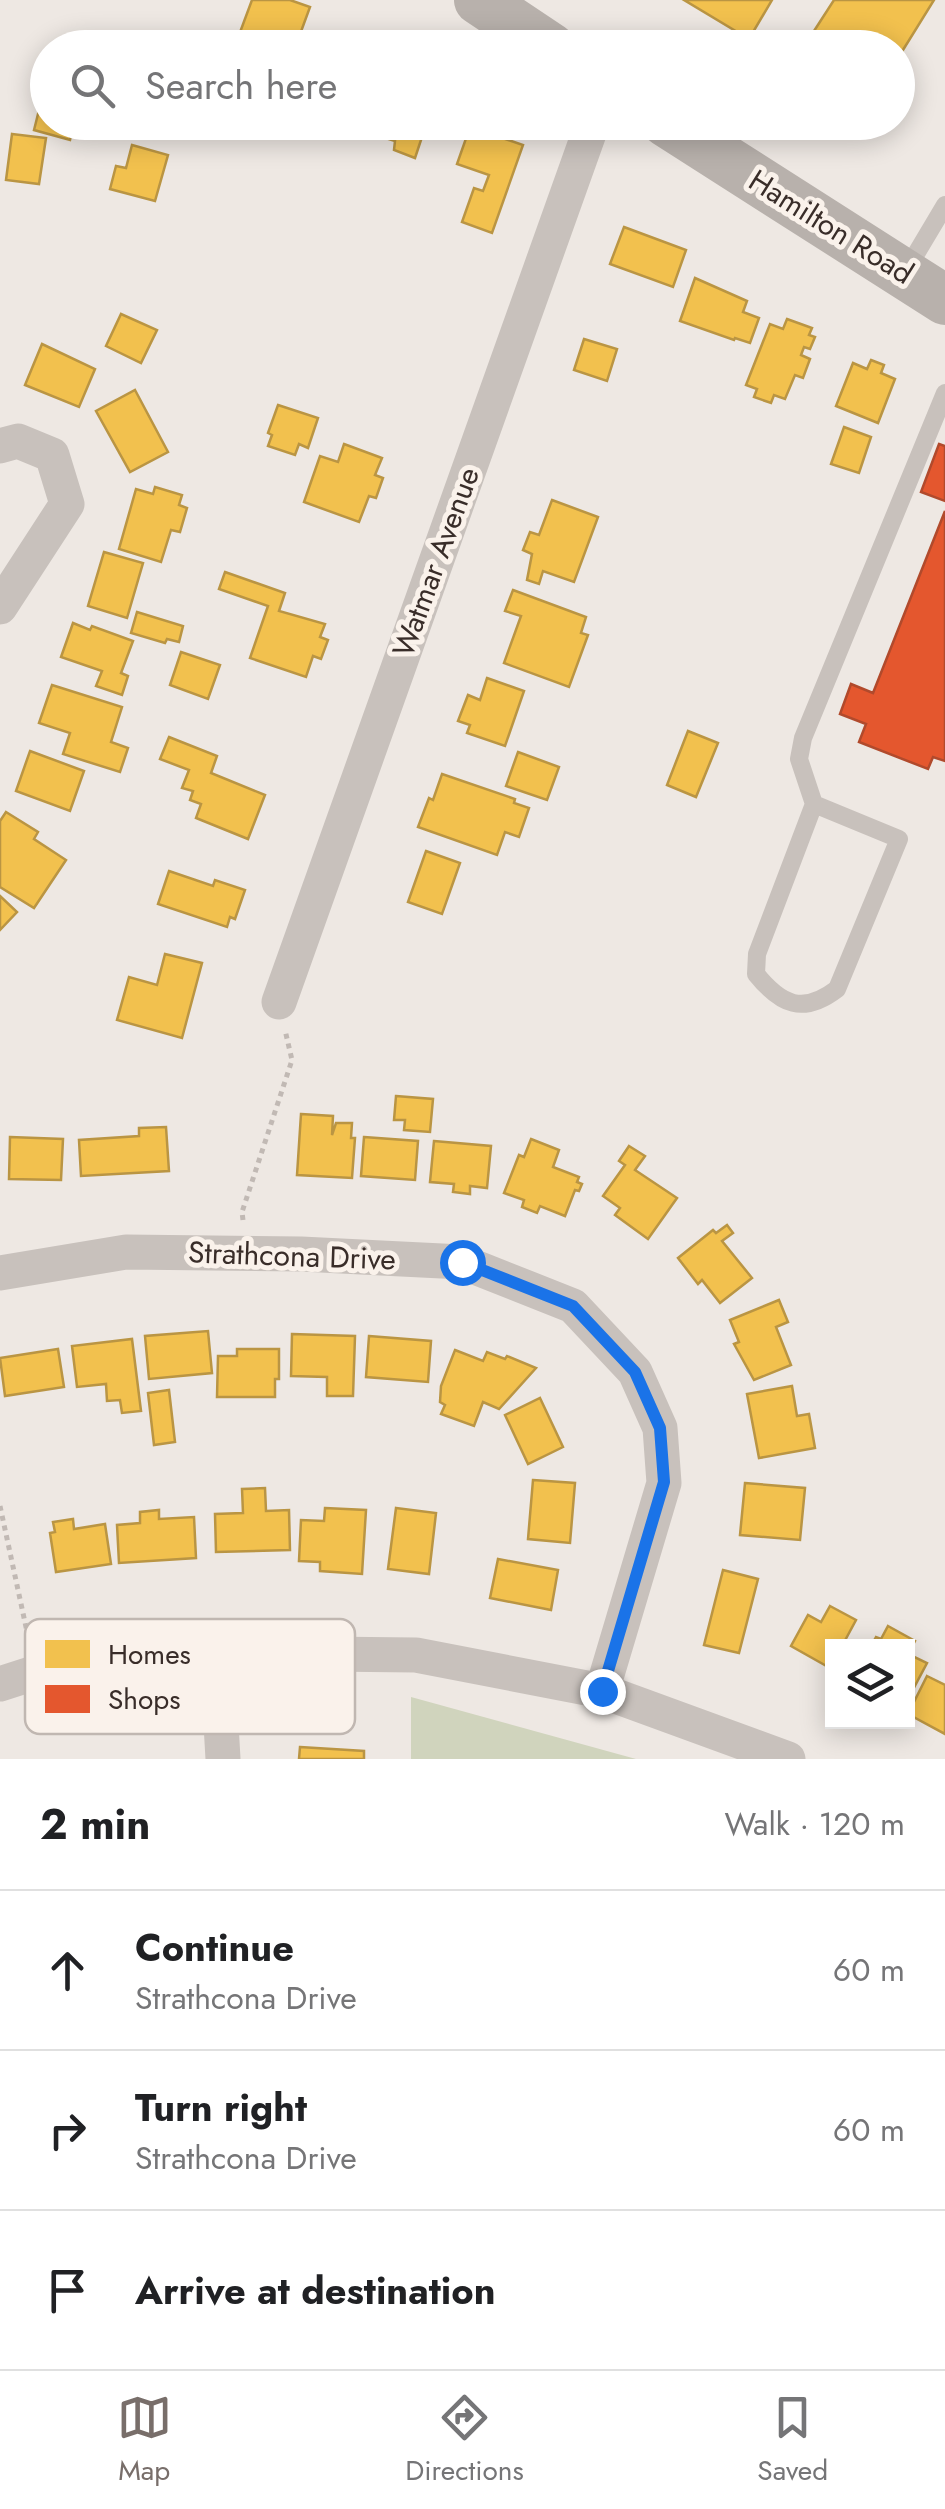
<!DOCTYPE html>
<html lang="en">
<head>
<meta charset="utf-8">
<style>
  :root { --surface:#fff; --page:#f6f6f6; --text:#202124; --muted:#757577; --line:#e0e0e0; --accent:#786e6a }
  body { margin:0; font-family:Jost,sans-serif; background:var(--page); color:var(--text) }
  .controls { position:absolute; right:30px; bottom:30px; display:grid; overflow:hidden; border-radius:0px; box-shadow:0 5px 25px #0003 }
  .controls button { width:90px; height:90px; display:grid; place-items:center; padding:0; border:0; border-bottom:2px solid var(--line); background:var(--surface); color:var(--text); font:50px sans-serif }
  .stop { position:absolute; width:30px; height:30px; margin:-22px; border:8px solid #1a73e8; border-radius:50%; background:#fff }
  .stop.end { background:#1a73e8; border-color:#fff; box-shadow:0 2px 10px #0008 }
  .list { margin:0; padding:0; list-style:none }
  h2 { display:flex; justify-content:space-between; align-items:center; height:130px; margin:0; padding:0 40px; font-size:42px }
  h2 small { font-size:32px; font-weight:400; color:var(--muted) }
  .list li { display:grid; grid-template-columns:65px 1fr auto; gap:30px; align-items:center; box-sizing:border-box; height:160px; padding:0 40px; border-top:2px solid var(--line) }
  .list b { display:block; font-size:38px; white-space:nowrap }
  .list p { margin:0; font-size:32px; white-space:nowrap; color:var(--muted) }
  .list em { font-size:32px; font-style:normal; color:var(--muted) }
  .icon { flex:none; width:55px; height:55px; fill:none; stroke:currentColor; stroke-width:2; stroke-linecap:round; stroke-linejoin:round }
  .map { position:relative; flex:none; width:945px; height:1759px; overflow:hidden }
  .search { position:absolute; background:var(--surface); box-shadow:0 5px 25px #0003; left:30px; right:30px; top:30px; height:110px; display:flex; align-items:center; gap:25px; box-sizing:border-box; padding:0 35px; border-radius:55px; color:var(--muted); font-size:38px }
  .sheet { height:610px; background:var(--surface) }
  nav { display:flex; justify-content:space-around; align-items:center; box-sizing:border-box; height:140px; border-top:2px solid var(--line); background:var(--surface); font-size:28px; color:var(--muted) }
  nav a { display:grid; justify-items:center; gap:5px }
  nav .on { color:var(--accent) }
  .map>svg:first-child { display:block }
</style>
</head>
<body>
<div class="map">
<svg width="945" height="1759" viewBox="0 0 945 1759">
  <rect width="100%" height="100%" fill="#eee8e3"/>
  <path fill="#d0d4bd" d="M411,1697L636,1759H411Z"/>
  <g fill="#f2c14e" stroke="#ba9543" stroke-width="2.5">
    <path d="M252,0H290L310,7L295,48H275L239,35Z"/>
    <path d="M684,0H772L749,39Z"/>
    <path d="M834,0H934L898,58V48H803Z"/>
    <path d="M45,86L48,122H74L70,140L34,130Z"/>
    <path d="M387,122H427L415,158L394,150L395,141L382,137Z"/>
    <path d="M470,127L523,145L492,233L462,222L474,188L483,191L489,175L457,164Z"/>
    <path d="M12,134L46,138L39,184L6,180Z"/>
    <path d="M132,145L168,155L155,201L110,189L116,166L126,168Z"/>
    <path d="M624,227L686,250L673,287L610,264Z"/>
    <path d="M695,278L747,301L743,312L759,318L750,343L735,338L734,340L680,321Z"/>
    <path d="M121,314L157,330L141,363L106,346Z"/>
    <path d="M787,319L812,328L809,335L815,337L810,349L804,347L801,355L810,359L803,378L795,375L785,399L774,395L771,403L754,397L757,389L746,385L770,324L783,329Z"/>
    <path d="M584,339L617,349L607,381L574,370Z"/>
    <path d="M42,344L95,369L79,407L25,385Z"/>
    <path d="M871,360L884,365L881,373L895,379L878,423L836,406L853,363L867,369Z"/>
    <path d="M135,390L168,452L130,472L96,411Z"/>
    <path d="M278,405L318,418L308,448L299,444L295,455L268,446L272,435L268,433Z"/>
    <path d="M844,427L871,437L859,473L831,464Z"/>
    <path d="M344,444L382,458L375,475L383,478L376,498L369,496L359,522L304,502L320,456L338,462Z"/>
    <path d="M155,487L182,495L179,505L187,508L180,532L171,530L161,562L119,549L136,489L153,494Z"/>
    <path d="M552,500L598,517L574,582L543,571L539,584L527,580L532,554L523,550L530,532L539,535Z"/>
    <path d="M104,552L143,563L127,618L88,606Z"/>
    <path d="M225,572L285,593L279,611L325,624L320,637L328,640L321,659L313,656L306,677L250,658L268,606L219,589Z"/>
    <path d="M513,590L586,617L581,633L588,635L569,687L504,663L521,616L505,611Z"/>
    <path d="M137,612L183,626L179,642L167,639L165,643L131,633Z"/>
    <path d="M73,623L90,630L92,626L133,641L121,673L128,676L122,695L96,686L102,671L61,657Z"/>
    <path d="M181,652L220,665L208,699L170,685Z"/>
    <path d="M487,678L524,691L505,746L467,733L470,725L458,721L468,695L480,700Z"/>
    <path d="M52,685L122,707L111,742L128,748L120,772L63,754L70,733L39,723Z"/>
    <path d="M688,731L718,743L696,797L667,785Z"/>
    <path d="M169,737L217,756L211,773L265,795L248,839L196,818L201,804L190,800L193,791L182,788L189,770L160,759Z"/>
    <path d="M30,751L84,771L70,811L16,791Z"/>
    <path d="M518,752L559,767L547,800L506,786Z"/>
    <path d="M442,774L515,799L514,803L529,808L519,837L505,832L497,855L418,827L429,798L433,800Z"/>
    <path d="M6,812L38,832L34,839L66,860L34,908L0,887V821Z"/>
    <path d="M426,851L460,863L442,914L408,902Z"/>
    <path d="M169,871L213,886L215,880L245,890L235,919L230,917L227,927L158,904Z"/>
    <path d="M0,896L17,912L0,930Z"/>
    <path d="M165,954L202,963L182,1038L117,1020L129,977L157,985Z"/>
    <path d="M396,1096L433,1099L430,1132L404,1130L405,1120H394Z"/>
    <path d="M301,1114L333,1116L332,1135L336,1123H352L351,1138H355L352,1178L297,1175Z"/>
    <path d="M166,1127L169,1171L81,1176L79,1140L139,1136V1128Z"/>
    <path d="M10,1137L63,1139L61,1180L9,1179Z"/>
    <path d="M364,1137L418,1141L415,1180L361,1176Z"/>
    <path d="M531,1139L559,1150L553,1167L579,1177L577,1182L582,1184L579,1191L575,1190L565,1216L540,1206L537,1213L522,1207L524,1200L504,1193L519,1155L524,1157Z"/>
    <path d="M434,1141L491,1146L487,1188L470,1186V1194L453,1192L454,1184L430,1182Z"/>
    <path d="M629,1146L645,1156L635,1170L677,1198L648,1239L615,1215L620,1208L603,1196L625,1165L619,1161Z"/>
    <path d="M727,1225L733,1233L722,1241L752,1278L720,1303L702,1280L698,1284L678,1258L713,1230L716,1233Z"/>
    <path d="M779,1300L788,1322L776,1327L791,1365L754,1380L734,1344L739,1342L730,1320Z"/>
    <path d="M208,1331L212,1373L149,1379L145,1336Z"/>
    <path d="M292,1334L355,1336L353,1396H327V1377L291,1376Z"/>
    <path d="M369,1336L431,1341L428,1382L366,1377Z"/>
    <path d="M132,1339L141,1411L122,1413L120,1400L107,1401L106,1384L77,1387L72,1346Z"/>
    <path d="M58,1349L64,1387L5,1396L0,1358Z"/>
    <path d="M237,1349H279V1379H275V1397H217L218,1356H237Z"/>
    <path d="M455,1350L483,1361L487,1352L505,1359L507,1356L536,1368L499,1409L483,1402L474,1426L441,1414L445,1405L440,1402L441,1386Z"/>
    <path d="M792,1386L797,1416L809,1414L815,1448L759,1458L747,1394Z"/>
    <path d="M169,1390L175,1442L154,1445L148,1393Z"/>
    <path d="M540,1398L563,1447L528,1464L505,1415Z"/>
    <path d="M533,1480L575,1483L570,1543L528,1539Z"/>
    <path d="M745,1483L805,1488L800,1540L740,1535Z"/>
    <path d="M265,1488L266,1511L289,1510L290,1550L216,1552L215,1514L243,1513L242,1489Z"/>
    <path d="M325,1508L366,1510L362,1574L320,1571V1562L299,1561L301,1520L324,1521Z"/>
    <path d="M396,1508L436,1513L429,1574L388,1569Z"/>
    <path d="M159,1510V1519L194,1517L196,1558L119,1563L117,1525L140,1523V1512Z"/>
    <path d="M73,1519L74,1529L105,1524L111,1564L56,1572L50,1533L55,1532L53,1522Z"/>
    <path d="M498,1559L558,1570L551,1610L490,1598Z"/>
    <path d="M723,1570L758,1579L739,1653L704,1645Z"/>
    <path d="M830,1606L856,1620L842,1646H832L830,1668L791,1646L808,1615L821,1622Z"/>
    <path d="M888,1626L915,1641L908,1654L927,1663L908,1699V1646H871L876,1637L881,1639Z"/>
    <path d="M927,1676L945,1685V1734L908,1714Z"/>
    <path d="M300,1747L364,1751V1759H299Z"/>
  </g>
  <g fill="#e4572e" stroke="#b14a2c" stroke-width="2.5">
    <path d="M939,444L945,446V501L921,492Z"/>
    <path d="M945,511V761L933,757L928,769L859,742L866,724L840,714L851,684L873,693Z"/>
  </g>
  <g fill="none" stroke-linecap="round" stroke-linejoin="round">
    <g stroke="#c1b9b4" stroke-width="5" stroke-dasharray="5 5" stroke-linecap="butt">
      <path d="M243,1220L242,1212L292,1060L285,1030"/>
      <path d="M0,1506L29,1641"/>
    </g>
    <g stroke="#c8c1bc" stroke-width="18">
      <path d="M907,269L945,205"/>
      <path d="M814,804L899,839L837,989C803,1015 781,1005 756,974L757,954L814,804L799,759L803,738L945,393"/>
    </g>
    <g stroke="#c8c1bc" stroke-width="35">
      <path d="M0,446L18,441L52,455L67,504L0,607"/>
      <path d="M279,1002L593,122"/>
      <path d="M0,1273L126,1252L301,1254L462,1262L573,1306L635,1372L660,1428L664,1483L602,1691"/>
      <path d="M217,1653L223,1759"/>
      <path d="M0,1684L31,1674L217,1653L416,1655L602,1691L788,1759"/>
    </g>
    <g stroke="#b8b1ac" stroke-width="50">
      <path d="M479,0L551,48"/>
      <path d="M666,122L945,300"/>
    </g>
  </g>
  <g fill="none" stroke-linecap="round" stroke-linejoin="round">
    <path stroke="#1a73e8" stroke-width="12" d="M462,1262L573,1306L635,1372L660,1428L664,1482L602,1691"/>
  </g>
  <g text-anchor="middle" stroke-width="10" stroke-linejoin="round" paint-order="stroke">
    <g font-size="30" fill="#392d29" stroke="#faf2eb">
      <text transform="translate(831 227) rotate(32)" y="10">Hamilton Road</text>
      <text transform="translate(436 562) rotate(-70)" y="10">Watmar Avenue</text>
      <text transform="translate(292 1256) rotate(2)" y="10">Strathcona Drive</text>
    </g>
  </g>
  <rect x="25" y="1619" width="330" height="115" rx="15" fill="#faf2eb" stroke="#c0b7b1" stroke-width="2.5"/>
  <rect x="45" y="1640" width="45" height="28" fill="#f2c14e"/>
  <rect x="45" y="1685" width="45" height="28" fill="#e4572e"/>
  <g font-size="28" fill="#392d29">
    <text x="108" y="1664">Homes</text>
    <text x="108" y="1709">Shops</text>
  </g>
</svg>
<div class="controls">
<button><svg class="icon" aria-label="layers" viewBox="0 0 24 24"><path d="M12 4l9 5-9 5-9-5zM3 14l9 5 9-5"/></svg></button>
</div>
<div class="stop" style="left:462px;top:1262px"></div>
<div class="stop end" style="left:602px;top:1691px"></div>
<div class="search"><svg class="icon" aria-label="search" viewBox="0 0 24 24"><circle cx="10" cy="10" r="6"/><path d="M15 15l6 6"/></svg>Search here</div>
</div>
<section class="sheet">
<h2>2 min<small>Walk · 120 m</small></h2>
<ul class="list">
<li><svg class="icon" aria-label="ahead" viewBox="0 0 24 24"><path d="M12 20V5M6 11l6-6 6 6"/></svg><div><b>Continue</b><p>Strathcona Drive</p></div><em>60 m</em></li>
<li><svg class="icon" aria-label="right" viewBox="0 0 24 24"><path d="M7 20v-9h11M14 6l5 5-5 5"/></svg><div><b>Turn right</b><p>Strathcona Drive</p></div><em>60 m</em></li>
<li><svg class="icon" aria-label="arrive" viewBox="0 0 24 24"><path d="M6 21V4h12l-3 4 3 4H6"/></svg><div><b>Arrive at destination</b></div></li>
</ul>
</section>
<nav>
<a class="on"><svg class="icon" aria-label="map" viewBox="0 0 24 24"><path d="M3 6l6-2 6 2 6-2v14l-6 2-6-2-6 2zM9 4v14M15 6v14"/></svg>Map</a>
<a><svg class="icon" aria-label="directions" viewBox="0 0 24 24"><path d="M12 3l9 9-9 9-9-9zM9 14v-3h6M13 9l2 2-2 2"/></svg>Directions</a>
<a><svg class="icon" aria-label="saved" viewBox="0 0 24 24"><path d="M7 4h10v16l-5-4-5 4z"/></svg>Saved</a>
</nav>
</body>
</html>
